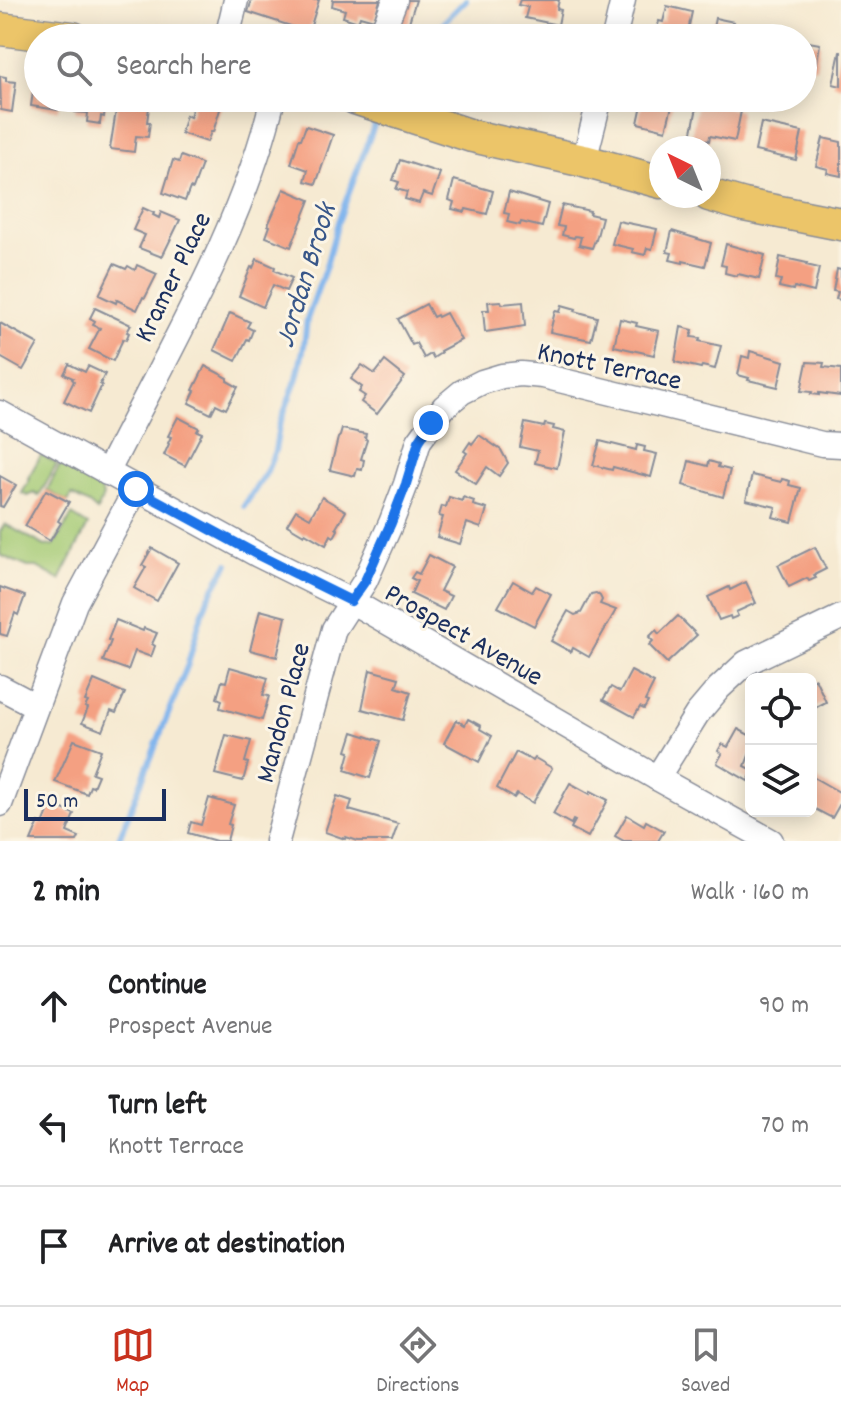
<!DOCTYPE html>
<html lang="en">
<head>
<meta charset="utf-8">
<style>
  :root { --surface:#fff; --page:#f2f2f2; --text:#202124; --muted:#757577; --line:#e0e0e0; --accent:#c8321e }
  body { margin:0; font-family:Dekko,sans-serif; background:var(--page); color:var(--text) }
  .controls { position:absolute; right:24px; bottom:24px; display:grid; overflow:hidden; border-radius:12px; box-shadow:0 4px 20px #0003 }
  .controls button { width:72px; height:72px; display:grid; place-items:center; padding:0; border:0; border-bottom:2px solid var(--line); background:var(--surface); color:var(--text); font:40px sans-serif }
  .compass { position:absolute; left:649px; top:136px; width:72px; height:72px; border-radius:50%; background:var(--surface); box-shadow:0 4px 20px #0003; rotate:317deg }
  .scale { position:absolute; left:24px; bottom:20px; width:142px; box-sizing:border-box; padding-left:8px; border:4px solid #1b2f5e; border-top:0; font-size:22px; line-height:28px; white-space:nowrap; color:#1b2f5e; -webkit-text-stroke:6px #fcf5e5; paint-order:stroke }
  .stop { position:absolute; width:24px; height:24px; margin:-18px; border:6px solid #1a73e8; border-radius:50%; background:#fff }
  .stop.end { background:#1a73e8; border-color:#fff; box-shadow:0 2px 8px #0008 }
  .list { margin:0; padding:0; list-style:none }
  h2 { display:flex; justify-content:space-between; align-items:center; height:104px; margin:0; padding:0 32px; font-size:34px }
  h2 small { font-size:26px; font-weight:400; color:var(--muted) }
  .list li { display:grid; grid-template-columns:52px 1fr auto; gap:24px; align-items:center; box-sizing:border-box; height:120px; padding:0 32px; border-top:2px solid var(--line) }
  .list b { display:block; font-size:30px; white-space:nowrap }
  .list p { margin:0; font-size:26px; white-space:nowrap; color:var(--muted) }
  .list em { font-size:26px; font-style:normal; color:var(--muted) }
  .icon { flex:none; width:44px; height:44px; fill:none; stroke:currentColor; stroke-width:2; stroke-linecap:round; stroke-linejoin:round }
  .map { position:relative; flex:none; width:841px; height:841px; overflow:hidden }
  .search { position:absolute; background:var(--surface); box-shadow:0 4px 20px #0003; left:24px; right:24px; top:24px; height:88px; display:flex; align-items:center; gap:20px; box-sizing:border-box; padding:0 28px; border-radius:44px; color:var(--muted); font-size:30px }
  .sheet { height:464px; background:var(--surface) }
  nav { display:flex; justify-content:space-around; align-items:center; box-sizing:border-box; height:112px; border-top:2px solid var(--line); background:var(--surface); font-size:22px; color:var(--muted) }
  nav a { display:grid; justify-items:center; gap:4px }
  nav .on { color:var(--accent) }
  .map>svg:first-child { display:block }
</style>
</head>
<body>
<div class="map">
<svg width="841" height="841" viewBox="0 0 841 841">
  <rect width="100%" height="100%" fill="#fcf5e5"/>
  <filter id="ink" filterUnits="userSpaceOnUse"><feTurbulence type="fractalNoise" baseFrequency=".0125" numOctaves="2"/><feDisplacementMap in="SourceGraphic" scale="16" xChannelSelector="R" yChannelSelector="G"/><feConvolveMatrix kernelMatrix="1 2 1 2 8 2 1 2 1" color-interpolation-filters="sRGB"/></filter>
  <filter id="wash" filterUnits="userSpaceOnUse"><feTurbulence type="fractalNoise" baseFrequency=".006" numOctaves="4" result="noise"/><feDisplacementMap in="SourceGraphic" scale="32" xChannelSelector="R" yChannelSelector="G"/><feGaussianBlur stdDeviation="1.8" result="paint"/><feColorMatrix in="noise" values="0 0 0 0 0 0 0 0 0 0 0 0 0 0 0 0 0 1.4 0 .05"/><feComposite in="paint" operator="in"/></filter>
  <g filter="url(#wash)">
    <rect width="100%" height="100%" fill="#f6ead2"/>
    <g fill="#a4ca75" stroke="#607c6a" stroke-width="2">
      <path d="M41,455L57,464L39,496L34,493L28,496L22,493L30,479L28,478Z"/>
      <path d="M60,465L100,488L103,496L97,511L89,504L72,495L68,502L47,490Z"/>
      <path d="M72,515L88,525L60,580L37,567H28L0,555V532L5,524L45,546L54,545Z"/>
    </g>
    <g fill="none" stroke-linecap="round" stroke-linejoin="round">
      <g stroke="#7fb4ed" stroke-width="6">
        <path d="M428,38L466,0"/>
        <path d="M244,506L266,473L275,451L279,426L297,378L304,346L307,319L326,266L338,222L378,115"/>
        <path d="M118,841L188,664L199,623L208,598L228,564"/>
      </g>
    </g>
    <g id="blocks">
      <g fill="#f4a082">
        <path d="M252,0H319L309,32L248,12Z"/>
        <path d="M333,0H380L374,20L360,16L358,22L343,17L345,10L332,6Z"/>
        <path d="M402,0H416L404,38H390Z"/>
        <path d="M520,0H559L557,9L561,10L558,25L525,18L528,7L518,5Z"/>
        <path d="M667,6L692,12L687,35L696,38H659L660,33H656L659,21L663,22Z"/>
        <path d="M715,18L734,22L733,27L758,32L757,38H711Z"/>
        <path d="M803,41L820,44L816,68L803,66Z"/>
        <path d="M840,52H841V86L833,84Z"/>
        <path d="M0,76L6,77V81L16,82L12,112L1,110Z"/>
        <path d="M34,84H38V98H60L58,110L31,106Z"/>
        <path d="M78,98H106L104,117L101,116L100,124L87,122L88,113L75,112Z"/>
        <path d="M118,98L150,100L147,122H150L148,137L136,136L134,152L110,149Z"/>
        <path d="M195,98H205L222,103L213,132H211L207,142L181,133L186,115L190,117Z"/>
        <path d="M641,98H674L666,130L638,123L642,105H639Z"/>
        <path d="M698,102L741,111L735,141L710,136L709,141L691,137Z"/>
        <path d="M761,123L802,132L796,160L755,151Z"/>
        <path d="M306,126L333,135L316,184L305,181L308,170L291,164L299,139H301Z"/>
        <path d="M823,138L841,142V176L827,173L828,169L816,166Z"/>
        <path d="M181,156L202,164L193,189L190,188L185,201L163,193L173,160L179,162Z"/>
        <path d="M400,160L440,173L432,196L423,193L419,203L405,199L407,192L396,189L399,182L393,180Z"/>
        <path d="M454,180L493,191L487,214L466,209L465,212L452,209L454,202L449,200Z"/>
        <path d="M284,189L310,200L291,247L266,237L270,226L268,225Z"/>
        <path d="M509,192L548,204L542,227L521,222L520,225L507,222L509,214L504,213Z"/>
        <path d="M562,205L590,211L589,214L602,217L596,240H595L592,248L579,245L581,237L575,236L574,238L562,235L564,227L557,226Z"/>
        <path d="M143,208L154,213L153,215L159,218L161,212L180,220L162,257L139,248L145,235L133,230Z"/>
        <path d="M618,221L657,229L652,249L647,248L645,255L632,252L633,249L612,244Z"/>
        <path d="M672,231L711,243L705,266L683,261V263L670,260L672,253L667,252Z"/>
        <path d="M726,244L765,255L759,279L738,274L737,276L725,273L726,266L721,265Z"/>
        <path d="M780,257L807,263L806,265L819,268L814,292L794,287L793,290L779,287L781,280L776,279Z"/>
        <path d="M257,259L275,267L274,270L292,278L286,291L273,285L263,307L239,296L251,267L253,268Z"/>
        <path d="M114,264L126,269L128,266L135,270L137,265L157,274L145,298L143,297L137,310L117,300L116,303L99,295Z"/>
        <path d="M837,269L841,270V300L836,299L838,292L833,291Z"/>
        <path d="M501,301L502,304L523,302L525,326L485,332L483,310H489L488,302Z"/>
        <path d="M426,304L433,317L437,315L438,317L446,313L461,340L440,351L441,353L433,358L431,354L424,358L416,343L412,345L398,319Z"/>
        <path d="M562,305L576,309L575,311L597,317L591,340L550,332L555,311L560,312Z"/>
        <path d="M95,308L131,325L127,332L129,333L126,340L123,339L113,361L89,349L100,328L93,325L95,321L90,318Z"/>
        <path d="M230,313L250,322L247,327L253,330L249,340L247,339L236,361L214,350Z"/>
        <path d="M620,319L637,323L636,326L659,331L654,355L614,346Z"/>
        <path d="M0,323L38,344L23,370L0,357Z"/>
        <path d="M681,327L693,330L691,337L700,338L699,341L721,346L715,369L702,366L701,368L675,362Z"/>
        <path d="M750,351L784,361L778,387L748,380L749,378L738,375L742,356L749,358Z"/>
        <path d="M385,361L405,377L377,414L361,402L365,396L359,392L362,387L351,379L362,365L375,374Z"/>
        <path d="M807,362L824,363L823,367L841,369V396L819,393V395L811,394L812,392L801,391Z"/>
        <path d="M69,364L85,372L88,366L105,374L100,384L102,385L89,413L64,401L74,381L72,379L73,378L64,374Z"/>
        <path d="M205,366L228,378L227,381L238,387L226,409L216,404L211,414L189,403L195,391L193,390Z"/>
        <path d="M178,417L199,428L197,431L202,433L185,466L164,455L169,444L168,443L171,437L168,436Z"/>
        <path d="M525,423L544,427L545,424L554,426L553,429L565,432L557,468L535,463L538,451L520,447Z"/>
        <path d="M342,429L366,434L365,438L367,440L361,459L364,460L362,470L357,469L355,476L330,470L338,438L340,436Z"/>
        <path d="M479,435L501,450L508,463L499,476L487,467L476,484L455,470L467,453L464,451L470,442L472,444Z"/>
        <path d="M600,441L636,450L637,445L645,447L644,451L657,454L651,477L613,467L612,470L593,465Z"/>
        <path d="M689,461L708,466L709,461L719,464L718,467L730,470L723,497L683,485Z"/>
        <path d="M752,475L781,482L782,479L790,481L789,485L801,488L792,522L773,517L776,507L746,500Z"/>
        <path d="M0,476L16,485L3,507L0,506Z"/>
        <path d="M46,490L69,502L58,521L61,523L50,541L25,526Z"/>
        <path d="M322,497L346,511L336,528L338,530L334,537L331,535L326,545L305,533L304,535L287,525L296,510L310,518Z"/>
        <path d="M449,497L462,501L463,497L474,501L473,505L487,509L481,528L467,523L460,544L437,537L443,517L439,516L442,506L446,507Z"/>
        <path d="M815,547L826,569L814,575L816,578L809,581L807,578L789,587L778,565Z"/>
        <path d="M152,548L178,563L157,601L134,588L146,567L142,565Z"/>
        <path d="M429,555L452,567L440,591L451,596L444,610L411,594L417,581L411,578L415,572L419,574Z"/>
        <path d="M513,581L532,592L536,586L551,594L534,626L498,607Z"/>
        <path d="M746,582L756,603L736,612L738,616L731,619L730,616L719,620L708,597L729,587L730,590Z"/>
        <path d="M0,587L25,596L18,615L15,613L7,636L0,634Z"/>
        <path d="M596,593L600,596L602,600L600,604L616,610L589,657L573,648L571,652L551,641L568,611L575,615L581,613L591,594Z"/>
        <path d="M260,610L286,617L277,657L250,650Z"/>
        <path d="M678,616L697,635L667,663L649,645L653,641L649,637L656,630L659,634Z"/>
        <path d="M116,620L143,631L144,628L157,633L152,644L155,646L151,657L135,651L128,670L103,661L111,641L108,640Z"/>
        <path d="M230,667L268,678L263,695L269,696L262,720L220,708L222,700L217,698L222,681L226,682Z"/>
        <path d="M370,670L399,678L396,687L411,692L403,720L362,709Z"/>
        <path d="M631,671L654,683L645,701L648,702L644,709L640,707L634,717L603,700L611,687L620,692Z"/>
        <path d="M815,678L826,702L811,710V680Z"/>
        <path d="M94,680L125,693L116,713L111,711L103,731L82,723L88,708L85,707L88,702L85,701Z"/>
        <path d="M468,719L481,726L480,729L492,736L479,762L444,743L456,720L465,725Z"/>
        <path d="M738,729L751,736V750L745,766L751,769V775L748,781L717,763L722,754L718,751L722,744L728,747Z"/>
        <path d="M353,732L381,741L370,778L345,770L350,752L347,751Z"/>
        <path d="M226,735L251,741L245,762L248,763L243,781L215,774Z"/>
        <path d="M74,740L101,750L92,773L98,775L93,787L90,786L87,794L55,782Z"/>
        <path d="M516,752L533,761L535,758L552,768L533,803L517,794L514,798L497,788Z"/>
        <path d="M811,776L841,793V802L832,818L811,807Z"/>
        <path d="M570,783L590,794L591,791L608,800L588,837L571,828L575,821L573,820L571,824L553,814Z"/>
        <path d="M337,796L352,801L349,810L398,824L392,841H358L346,837L345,839L325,832Z"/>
        <path d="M209,798L234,805L228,824L231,825L227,841H216L188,833L191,822L201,825Z"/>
        <path d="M51,804L74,814L67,832L79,837L77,841H31L39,822L43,824Z"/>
        <path d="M627,815L644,825L646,821L664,831L658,841H624L615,836Z"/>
      </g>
    </g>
  </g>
  <g filter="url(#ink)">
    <use href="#blocks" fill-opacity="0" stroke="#888c98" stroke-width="2"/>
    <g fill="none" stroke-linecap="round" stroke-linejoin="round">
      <g stroke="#888c98" stroke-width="27">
        <g id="minor">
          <path d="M227,38L236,0"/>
          <path d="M380,38L395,0"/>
          <path d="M614,38L623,0"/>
          <path d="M584,161L600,98"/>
          <path d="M0,413L258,555L351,601L657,778L771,841"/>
          <path d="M107,473C166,355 243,227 273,98"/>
          <path d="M0,687L36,706"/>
          <path d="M657,778L697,714L719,688L746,663L841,617"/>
          <path d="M0,804L75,603L136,489"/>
          <path d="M277,841L334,629L365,581L391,523L406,484L419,441L444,407L462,392L482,382L502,376L521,374L543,376L822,444L841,445"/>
        </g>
      </g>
      <g stroke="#888c98" stroke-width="35">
        <g id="major">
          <path d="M0,29L73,38"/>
          <path d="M355,98L472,136L584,161L661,182"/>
          <path d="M709,195L744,205L841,224"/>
        </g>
      </g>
      <use href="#minor" stroke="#fff" stroke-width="24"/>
      <use href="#major" stroke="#ecc569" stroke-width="32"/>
    </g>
  </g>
  <g fill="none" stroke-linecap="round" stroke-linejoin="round" filter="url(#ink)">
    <path stroke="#1a73e8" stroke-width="10" d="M136,489L258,555L351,601L365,581L391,523L406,484L419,441L431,423"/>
  </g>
  <g text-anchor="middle" stroke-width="6" stroke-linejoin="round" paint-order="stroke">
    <g font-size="28" fill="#1b2f5e" stroke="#fcf5e5">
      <text transform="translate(171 276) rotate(-64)" y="10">Kramer Place</text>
      <text transform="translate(610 364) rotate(12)" y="10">Knott Terrace</text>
      <text transform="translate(465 633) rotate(30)" y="10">Prospect Avenue</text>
      <text transform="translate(281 712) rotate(-75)" y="10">Mandon Place</text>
    </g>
    <g font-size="30" font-style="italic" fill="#395789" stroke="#fcf5e5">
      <text transform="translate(304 275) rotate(-73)" y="10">Jordan Brook</text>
    </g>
  </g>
</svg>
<div class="controls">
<button><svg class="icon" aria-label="locate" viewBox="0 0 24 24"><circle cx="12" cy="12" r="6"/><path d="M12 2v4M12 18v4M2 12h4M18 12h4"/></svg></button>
<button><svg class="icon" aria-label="layers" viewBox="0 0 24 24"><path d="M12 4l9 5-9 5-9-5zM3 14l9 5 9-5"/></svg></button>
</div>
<svg class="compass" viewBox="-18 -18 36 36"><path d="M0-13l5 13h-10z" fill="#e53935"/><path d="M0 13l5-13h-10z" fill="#757577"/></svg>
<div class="scale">50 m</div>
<div class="stop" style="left:136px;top:489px"></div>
<div class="stop end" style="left:431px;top:423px"></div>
<div class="search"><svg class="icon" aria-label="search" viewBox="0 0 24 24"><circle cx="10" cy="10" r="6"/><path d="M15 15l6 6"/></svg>Search here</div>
</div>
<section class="sheet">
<h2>2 min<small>Walk · 160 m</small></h2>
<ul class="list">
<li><svg class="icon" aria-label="ahead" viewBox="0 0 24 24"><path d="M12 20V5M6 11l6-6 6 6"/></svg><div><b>Continue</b><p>Prospect Avenue</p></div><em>90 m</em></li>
<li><svg class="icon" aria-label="left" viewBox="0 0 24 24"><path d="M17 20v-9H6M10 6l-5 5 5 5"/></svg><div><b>Turn left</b><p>Knott Terrace</p></div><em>70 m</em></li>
<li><svg class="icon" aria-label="arrive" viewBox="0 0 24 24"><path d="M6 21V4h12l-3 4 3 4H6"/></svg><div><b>Arrive at destination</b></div></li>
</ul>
</section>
<nav>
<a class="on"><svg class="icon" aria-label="map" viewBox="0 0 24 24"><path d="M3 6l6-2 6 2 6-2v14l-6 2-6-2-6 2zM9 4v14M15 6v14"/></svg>Map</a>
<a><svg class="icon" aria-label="directions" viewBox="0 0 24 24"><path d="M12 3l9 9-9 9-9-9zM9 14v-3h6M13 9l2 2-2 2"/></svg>Directions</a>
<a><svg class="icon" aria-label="saved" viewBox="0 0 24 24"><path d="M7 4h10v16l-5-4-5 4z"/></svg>Saved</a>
</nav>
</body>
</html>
